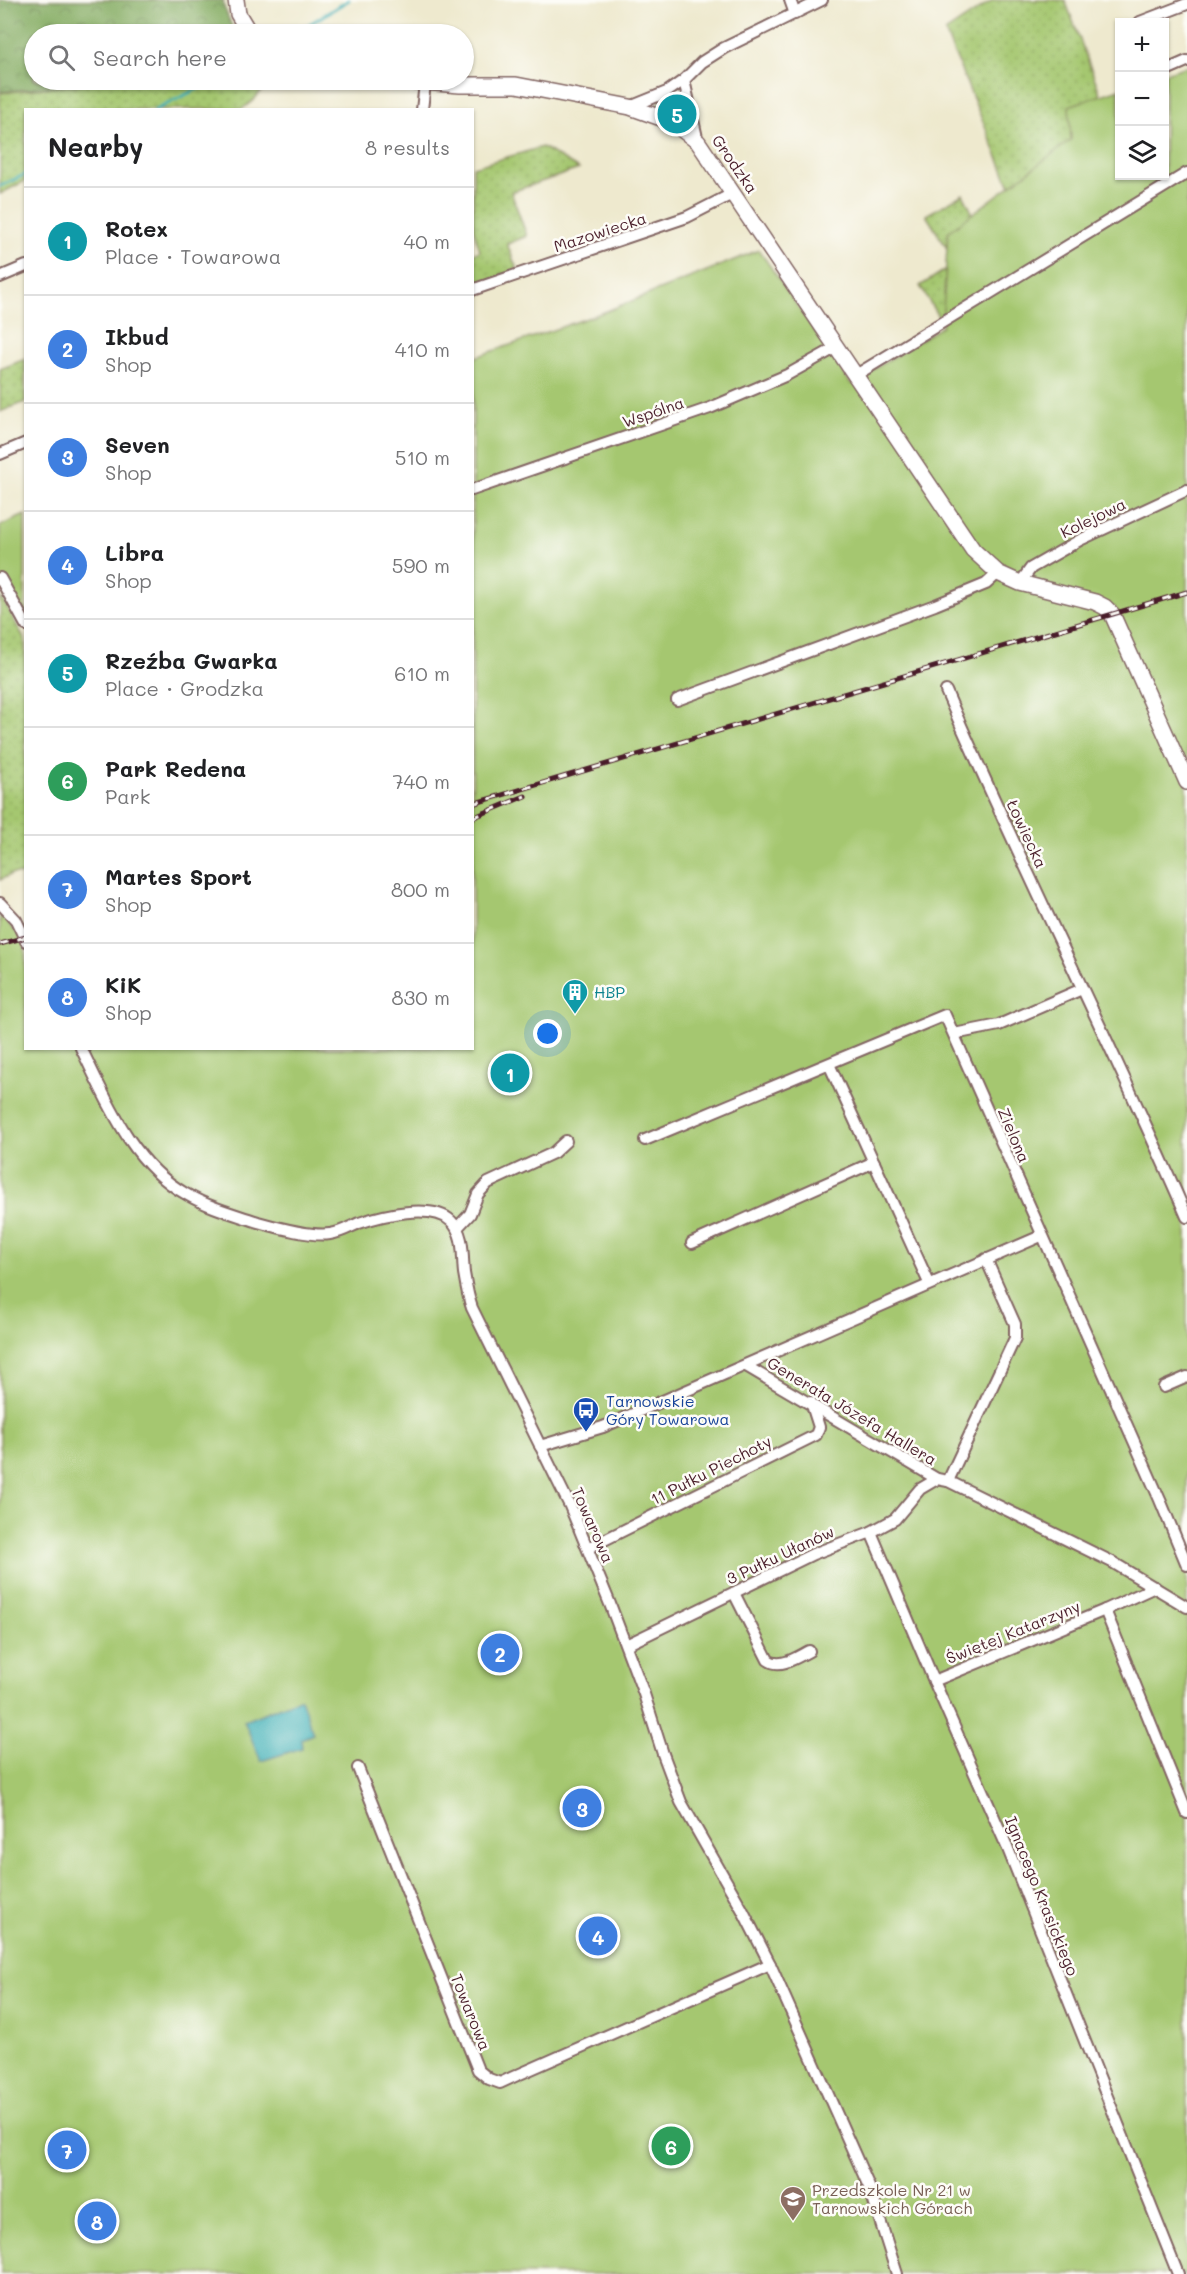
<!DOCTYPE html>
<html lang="en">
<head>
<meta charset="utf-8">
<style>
  :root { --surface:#fff; --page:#f6f6f6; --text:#202124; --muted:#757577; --line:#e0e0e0; --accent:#1f6fb2 }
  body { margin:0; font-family:Mali,sans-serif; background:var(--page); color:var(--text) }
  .controls { position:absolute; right:18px; top:18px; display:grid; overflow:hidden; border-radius:0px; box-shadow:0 2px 4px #0004 }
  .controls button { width:54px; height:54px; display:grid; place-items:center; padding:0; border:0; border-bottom:2px solid var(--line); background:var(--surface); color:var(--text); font:30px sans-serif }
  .you { position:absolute; left:548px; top:1034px; width:21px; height:21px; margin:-15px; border:4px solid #fff; border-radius:50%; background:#1a73e8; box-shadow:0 0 0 9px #1a73e833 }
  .badge { display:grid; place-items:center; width:39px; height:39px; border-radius:50%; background:var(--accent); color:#fff; font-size:20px; font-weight:700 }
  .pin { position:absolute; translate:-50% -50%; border:3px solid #fff; box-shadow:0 2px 6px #0006 }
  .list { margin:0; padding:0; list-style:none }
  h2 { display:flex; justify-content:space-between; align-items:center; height:78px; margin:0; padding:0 24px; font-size:26px }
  h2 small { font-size:20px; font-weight:400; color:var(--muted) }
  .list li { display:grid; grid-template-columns:39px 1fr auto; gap:18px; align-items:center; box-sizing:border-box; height:108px; padding:0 24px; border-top:2px solid var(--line) }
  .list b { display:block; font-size:22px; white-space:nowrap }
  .list p { margin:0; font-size:20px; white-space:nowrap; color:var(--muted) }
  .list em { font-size:20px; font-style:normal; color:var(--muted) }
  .icon { flex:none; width:33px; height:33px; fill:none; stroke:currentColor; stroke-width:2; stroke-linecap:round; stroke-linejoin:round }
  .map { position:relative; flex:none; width:1187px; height:2274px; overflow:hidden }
  .search { position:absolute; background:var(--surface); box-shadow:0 2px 4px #0004; left:24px; top:24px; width:450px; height:66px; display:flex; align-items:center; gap:15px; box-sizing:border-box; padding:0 21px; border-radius:33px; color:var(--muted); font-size:22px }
  .panel { position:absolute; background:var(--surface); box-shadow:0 2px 4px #0004; left:24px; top:108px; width:450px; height:942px; border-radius:0px }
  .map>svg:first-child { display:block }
</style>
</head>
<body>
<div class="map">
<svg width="1187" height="2274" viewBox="0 0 1187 2274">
  <defs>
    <pattern id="grass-dots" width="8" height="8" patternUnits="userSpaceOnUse" patternTransform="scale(1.5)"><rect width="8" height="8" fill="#a5c76f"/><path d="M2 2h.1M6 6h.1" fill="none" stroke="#90aa60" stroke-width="1.8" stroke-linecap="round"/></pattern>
    <pattern id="forest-crowns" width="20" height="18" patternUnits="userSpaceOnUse" patternTransform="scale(1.5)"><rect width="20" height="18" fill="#84ac62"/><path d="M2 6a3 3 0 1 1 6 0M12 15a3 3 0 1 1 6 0" fill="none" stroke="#6e8b51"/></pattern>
  </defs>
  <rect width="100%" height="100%" fill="#fdfcf7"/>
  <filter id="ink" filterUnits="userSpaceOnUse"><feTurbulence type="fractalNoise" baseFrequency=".0167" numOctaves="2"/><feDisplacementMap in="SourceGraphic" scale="12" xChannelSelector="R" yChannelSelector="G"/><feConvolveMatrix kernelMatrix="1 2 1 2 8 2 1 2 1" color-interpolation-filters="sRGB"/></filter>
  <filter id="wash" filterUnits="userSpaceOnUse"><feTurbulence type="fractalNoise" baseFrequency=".008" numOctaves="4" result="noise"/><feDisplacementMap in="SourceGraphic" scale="24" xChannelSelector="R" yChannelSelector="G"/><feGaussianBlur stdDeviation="1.35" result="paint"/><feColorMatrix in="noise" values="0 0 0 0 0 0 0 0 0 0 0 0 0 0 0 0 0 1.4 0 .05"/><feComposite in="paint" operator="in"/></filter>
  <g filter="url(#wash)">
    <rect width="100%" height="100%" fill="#eee9ce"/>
    <g fill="url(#grass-dots)" stroke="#78734d" stroke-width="1.5">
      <path d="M993,0H1065L1102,98L1120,176H1164L1187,169L940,320L920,286L956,263L926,215L963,194L974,216L1013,193L945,32Z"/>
      <path d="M120,80H270L254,100L242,109L26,110L25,181L0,194V93Z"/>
      <path d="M676,96L681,99L685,115L683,118L677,110L672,113L678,121L655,108L659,101Z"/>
      <path d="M542,147L579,169L511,192L527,236L507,244L517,269L473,287L472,254L480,251L473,228V167Z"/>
      <path d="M25,359V402L0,412V369Z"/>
      <path d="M2,598L25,640L26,875L12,874L0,880V600Z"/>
    </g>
    <path fill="url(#forest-crowns)" stroke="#676646" stroke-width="1.5" d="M0,0H224L223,4L235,34H34V80H118L0,92Z"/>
    <g fill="#a5c76f" stroke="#78734d" stroke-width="1.5">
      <path d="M1187,66V2274H0V915L15,931L25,927L26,1048H472L473,358L607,311L759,250L851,384L942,326L948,232L1071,140L1069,106L1119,89L1120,176H1164L1165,73Z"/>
      <path d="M25,515V625L0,577V526Z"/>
    </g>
    <path fill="#40b0b7" stroke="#456871" stroke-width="1.5" d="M301,1698L313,1734L301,1739L302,1748L261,1761L244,1721Z"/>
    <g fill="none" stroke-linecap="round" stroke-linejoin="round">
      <g stroke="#40b0b7" stroke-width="3">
        <path d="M293,34L349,0"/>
        <path d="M155,110L215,80"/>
        <path d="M0,186L26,174"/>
      </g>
    </g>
  </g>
  <g filter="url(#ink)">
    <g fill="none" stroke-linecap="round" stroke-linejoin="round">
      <g stroke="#836664" stroke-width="14">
        <g id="street">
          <path d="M790,0L795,14"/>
          <path d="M1140,22L1187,4"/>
          <path d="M1164,71L1187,61"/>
          <path d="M684,80L698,142"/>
          <path d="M630,107L667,92L684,80L702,62L724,48L822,0"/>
          <path d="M422,110L425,83"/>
          <path d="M0,277L26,266"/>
          <path d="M472,290L687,217L734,193"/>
          <path d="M856,375L1187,173"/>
          <path d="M0,454L26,443"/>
          <path d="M472,490L710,408L787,375L837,347"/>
          <path d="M0,578L26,625"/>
          <path d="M1020,583L1031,568L1080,540L1187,490"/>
          <path d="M946,691C1022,868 1110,1040 1187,1217"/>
          <path d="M677,700L935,605L986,584L998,573"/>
          <path d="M0,903L16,920L26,941"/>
          <path d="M954,1034L999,1025L1082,989"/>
          <path d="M81,1048C107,1101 132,1164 186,1194C208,1207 234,1214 258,1222C276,1227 311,1237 330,1234C340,1233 350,1227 359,1223C382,1215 432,1203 451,1221C465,1234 462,1256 464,1273C466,1285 468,1297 472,1308L570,1506L610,1604L644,1694L663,1754L681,1802L742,1909L770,1964L870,2189L897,2274"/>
          <path d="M829,1064L929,1283"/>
          <path d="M645,1140L945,1015L1160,1500L1187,1565"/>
          <path d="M457,1228L470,1214L478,1194L488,1183L553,1153L566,1141"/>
          <path d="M692,1243L874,1162"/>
          <path d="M746,1366L937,1479L948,1481L1112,1562L1187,1607"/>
          <path d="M1164,1387L1187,1377"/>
          <path d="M540,1446L603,1427L1041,1236"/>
          <path d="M948,1481L1015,1338V1324L986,1259"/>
          <path d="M871,1532L934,1681L1008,1849L1178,2274"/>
          <path d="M588,1548L816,1435L819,1427L811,1402"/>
          <path d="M734,1593L768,1660C780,1669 797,1657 809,1651"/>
          <path d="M1105,1610L1187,1813"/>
          <path d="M626,1645L813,1554L871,1532L895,1519L920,1489L937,1479"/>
          <path d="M934,1681L1105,1610L1155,1587"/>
          <path d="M358,1768L478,2070L489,2079L500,2083L513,2077L770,1964"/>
        </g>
      </g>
      <g stroke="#836664" stroke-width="18">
        <g id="secondary">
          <path d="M236,0L238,14L250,34"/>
          <path d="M399,80L460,85H516L630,107L661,118L680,128L698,142L973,550L998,573L1020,583L1095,602L1105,607L1112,614L1187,782"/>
        </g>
      </g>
      <use href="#street" stroke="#fff" stroke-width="10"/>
      <use href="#secondary" stroke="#fff" stroke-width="15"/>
      <g stroke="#4a1f2b" stroke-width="5">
        <g id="rail">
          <path d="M472,804L1187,592"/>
          <path d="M472,818L525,796"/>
          <path d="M0,944L26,937"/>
        </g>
      </g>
      <use href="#rail" stroke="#fdfcf7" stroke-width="3" stroke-dasharray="9" stroke-linecap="butt"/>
    </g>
  </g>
  <defs>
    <g id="building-pin" transform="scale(1.35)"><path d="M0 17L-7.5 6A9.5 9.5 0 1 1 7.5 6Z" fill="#0f9aa8" stroke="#fdfcf7"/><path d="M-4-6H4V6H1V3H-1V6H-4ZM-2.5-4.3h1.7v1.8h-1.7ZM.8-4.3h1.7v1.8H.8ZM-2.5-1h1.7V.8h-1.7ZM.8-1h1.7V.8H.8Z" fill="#fff"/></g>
    <g id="bus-pin" transform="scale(1.35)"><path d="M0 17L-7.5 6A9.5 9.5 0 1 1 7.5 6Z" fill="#1a4fb4" stroke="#fdfcf7"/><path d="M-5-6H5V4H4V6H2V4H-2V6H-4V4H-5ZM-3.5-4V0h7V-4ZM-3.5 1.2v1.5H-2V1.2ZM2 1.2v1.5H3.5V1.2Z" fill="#fff"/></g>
    <g id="school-pin" transform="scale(1.35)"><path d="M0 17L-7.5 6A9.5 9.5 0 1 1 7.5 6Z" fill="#8d6e63" stroke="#fdfcf7"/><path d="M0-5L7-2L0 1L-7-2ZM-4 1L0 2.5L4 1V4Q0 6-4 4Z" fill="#fff"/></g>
  </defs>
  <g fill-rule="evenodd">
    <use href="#building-pin" x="575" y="992"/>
    <use href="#bus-pin" x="586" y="1410"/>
    <use href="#school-pin" x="793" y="2199"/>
  </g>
  <g text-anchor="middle" stroke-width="5" stroke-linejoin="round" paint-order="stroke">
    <g font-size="16" fill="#4a1f2b" stroke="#fdfcf7">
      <text transform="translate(735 164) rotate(55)" y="6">Grodzka</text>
      <text transform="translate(600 232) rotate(-18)" y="6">Mazowiecka</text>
      <text transform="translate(653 412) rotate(-19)" y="6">Wspólna</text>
      <text transform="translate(1093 518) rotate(-26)" y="6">Kolejowa</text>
      <text transform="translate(1027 834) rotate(65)" y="6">Łowiecka</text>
      <text transform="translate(1014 1135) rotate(67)" y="6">Zielona</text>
      <text transform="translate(852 1411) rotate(31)" y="6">Generała Józefa Hallera</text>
      <text transform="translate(711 1470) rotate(-27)" y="6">11 Pułku Piechoty</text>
      <text transform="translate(593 1525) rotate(66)" y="6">Towarowa</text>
      <text transform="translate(780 1555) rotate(-25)" y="6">3 Pułku Ułanów</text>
      <text transform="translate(1013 1632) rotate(-22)" y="6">Świętej Katarzyny</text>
      <text transform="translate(1042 1896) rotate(68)" y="6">Ignacego Krasickiego</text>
      <text transform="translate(471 2012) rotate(68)" y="6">Towarowa</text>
    </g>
    <g font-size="16" fill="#0d838f" stroke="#fdfcf7" text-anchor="start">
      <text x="594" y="998">HBP</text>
    </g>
    <g font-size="16" fill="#164399" stroke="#fdfcf7" text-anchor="start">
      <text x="606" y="1407">Tarnowskie<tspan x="606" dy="18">Góry Towarowa</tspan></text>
    </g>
    <g font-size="16" fill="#785e54" stroke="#fdfcf7" text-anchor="start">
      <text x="812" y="2196">Przedszkole Nr 21 w<tspan x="812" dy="18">Tarnowskich Górach</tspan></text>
    </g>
  </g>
</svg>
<div class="controls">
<button>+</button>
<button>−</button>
<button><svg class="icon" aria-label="layers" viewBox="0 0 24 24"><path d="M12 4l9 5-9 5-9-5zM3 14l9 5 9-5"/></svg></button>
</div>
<div class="you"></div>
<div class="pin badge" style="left:510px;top:1073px;background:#0f9aa8">1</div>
<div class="pin badge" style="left:500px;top:1653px;background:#3f7fe0">2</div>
<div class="pin badge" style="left:582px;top:1808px;background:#3f7fe0">3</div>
<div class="pin badge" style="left:598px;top:1936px;background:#3f7fe0">4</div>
<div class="pin badge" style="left:677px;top:114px;background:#0f9aa8">5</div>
<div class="pin badge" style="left:671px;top:2146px;background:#2e9e5b">6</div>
<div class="pin badge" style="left:67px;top:2150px;background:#3f7fe0">7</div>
<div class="pin badge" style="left:97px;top:2221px;background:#3f7fe0">8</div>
<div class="search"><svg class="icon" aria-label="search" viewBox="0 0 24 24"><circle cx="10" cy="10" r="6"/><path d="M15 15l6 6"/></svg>Search here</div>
<section class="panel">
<h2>Nearby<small>8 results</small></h2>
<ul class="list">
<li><span class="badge" style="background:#0f9aa8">1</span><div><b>Rotex</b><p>Place · Towarowa</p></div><em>40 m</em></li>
<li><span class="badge" style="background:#3f7fe0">2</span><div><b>Ikbud</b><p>Shop</p></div><em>410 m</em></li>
<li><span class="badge" style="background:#3f7fe0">3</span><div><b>Seven</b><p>Shop</p></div><em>510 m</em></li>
<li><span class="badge" style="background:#3f7fe0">4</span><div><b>Libra</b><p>Shop</p></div><em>590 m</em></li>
<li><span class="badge" style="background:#0f9aa8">5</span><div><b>Rzeźba Gwarka</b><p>Place · Grodzka</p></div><em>610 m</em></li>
<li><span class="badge" style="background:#2e9e5b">6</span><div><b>Park Redena</b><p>Park</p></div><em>740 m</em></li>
<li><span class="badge" style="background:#3f7fe0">7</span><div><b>Martes Sport</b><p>Shop</p></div><em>800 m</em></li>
<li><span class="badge" style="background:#3f7fe0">8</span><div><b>KiK</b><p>Shop</p></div><em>830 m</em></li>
</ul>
</section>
</div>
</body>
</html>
